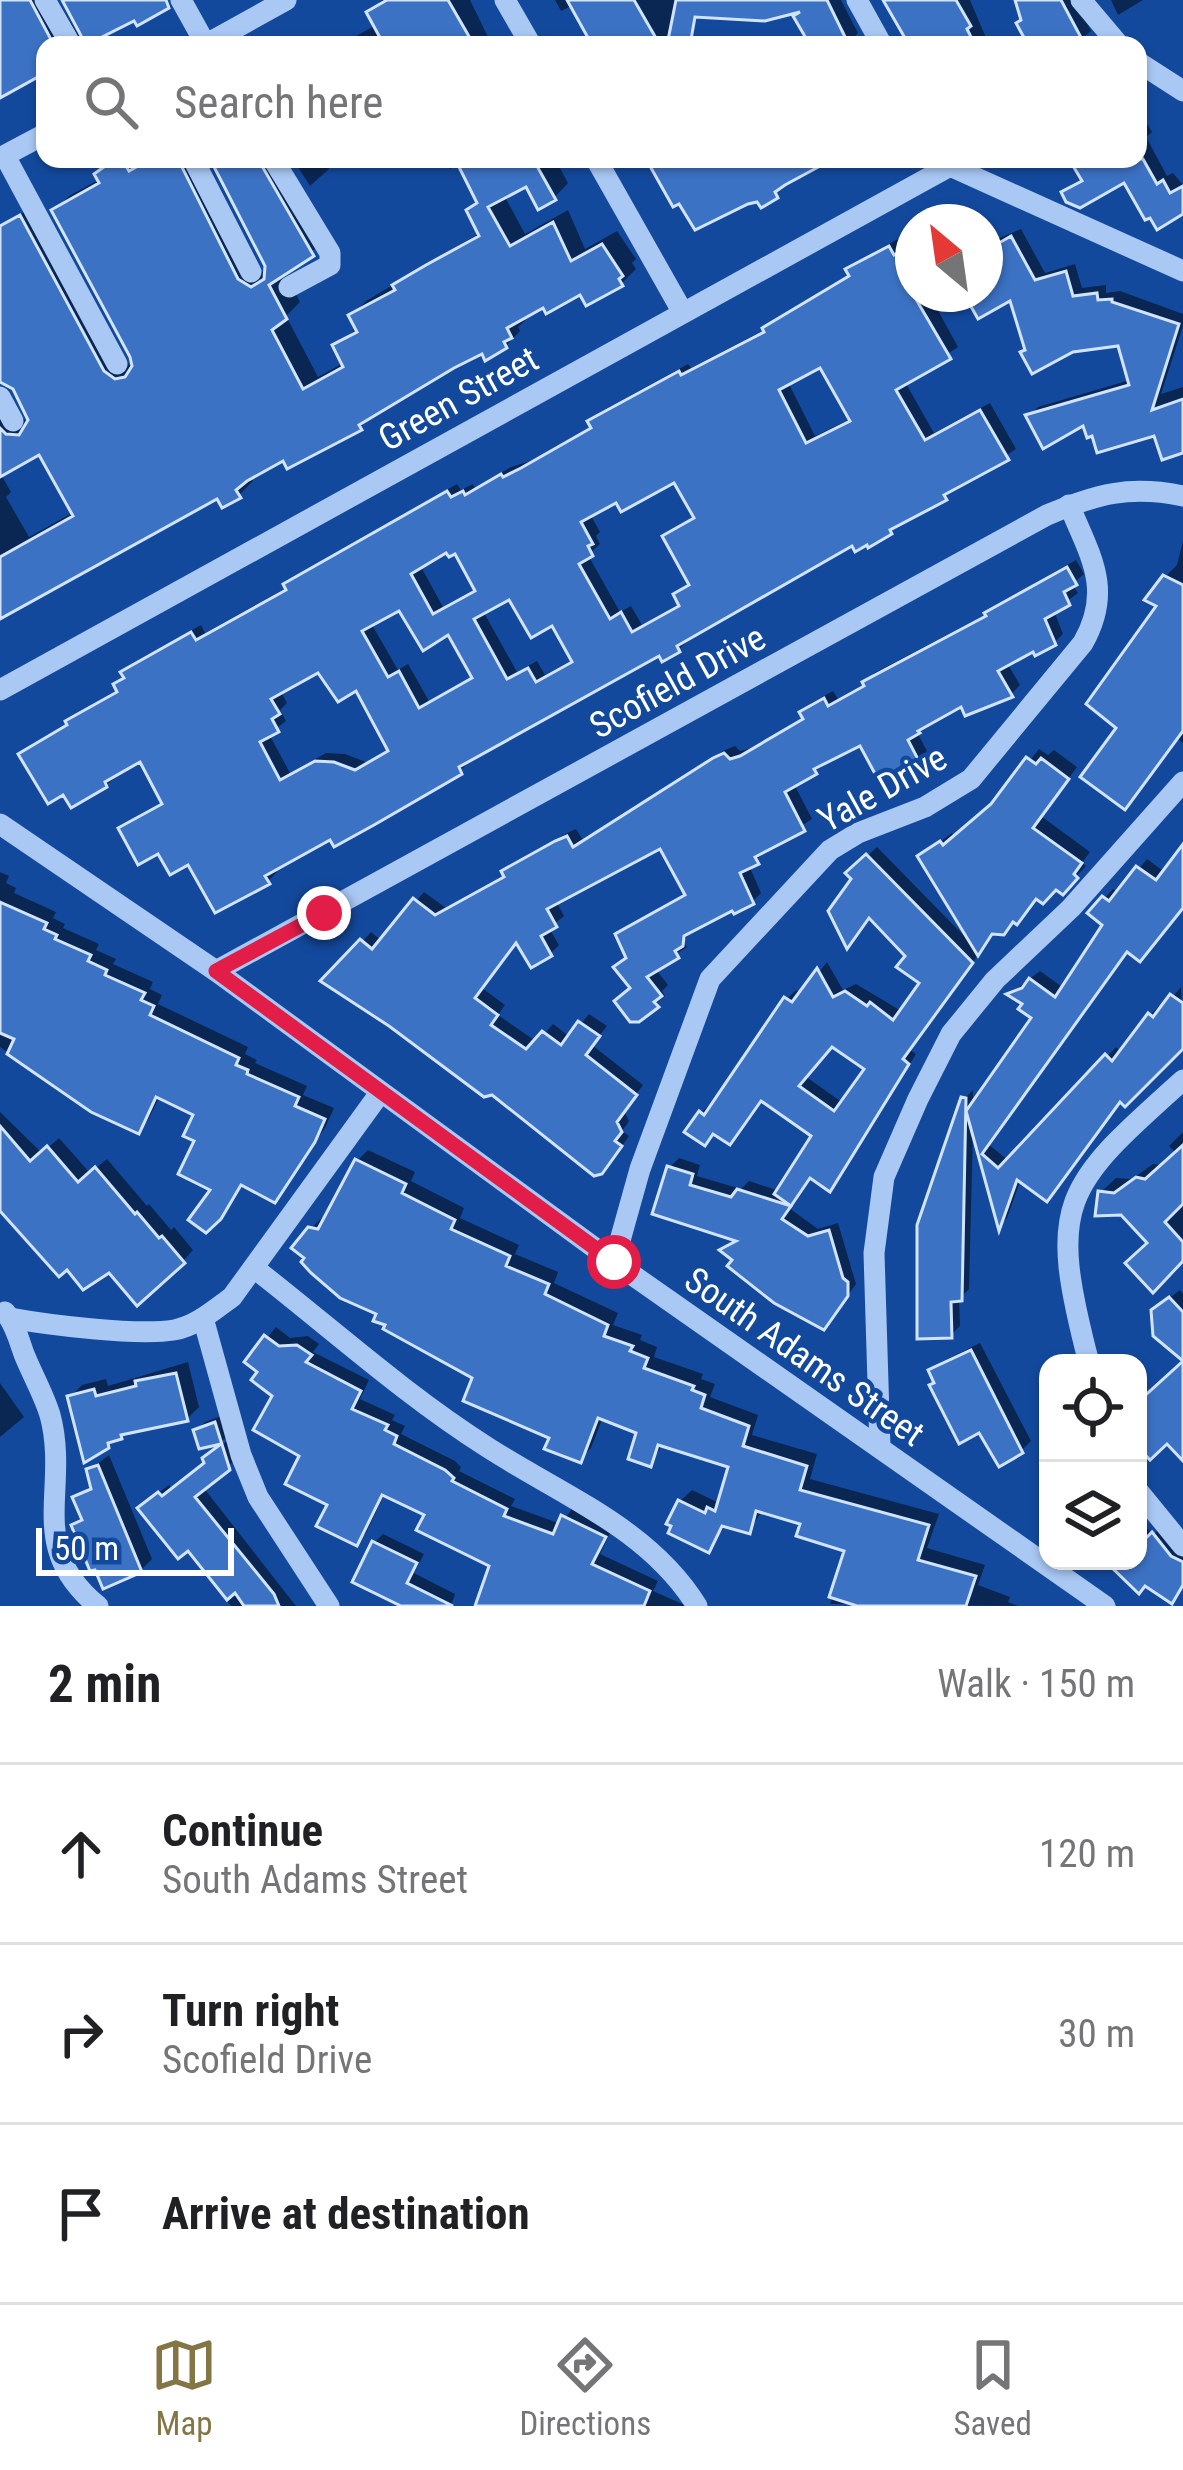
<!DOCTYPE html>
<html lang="en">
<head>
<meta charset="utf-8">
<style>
  :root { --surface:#fff; --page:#f2f2f2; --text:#202124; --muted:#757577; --line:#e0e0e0; --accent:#847544 }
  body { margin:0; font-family:"Roboto Condensed",sans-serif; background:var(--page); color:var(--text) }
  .controls { position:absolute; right:36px; bottom:36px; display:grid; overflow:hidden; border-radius:24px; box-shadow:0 3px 9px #0004 }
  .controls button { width:108px; height:108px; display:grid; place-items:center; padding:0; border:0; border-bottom:3px solid var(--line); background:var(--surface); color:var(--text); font:60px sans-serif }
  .compass { position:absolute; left:895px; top:204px; width:108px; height:108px; border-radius:50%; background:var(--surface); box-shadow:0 3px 9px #0004; rotate:331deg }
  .scale { position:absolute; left:36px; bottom:30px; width:198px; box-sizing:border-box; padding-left:12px; border:6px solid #fff; border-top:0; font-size:33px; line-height:42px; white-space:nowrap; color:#fff; -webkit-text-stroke:9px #13499d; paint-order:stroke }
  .stop { position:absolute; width:36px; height:36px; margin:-27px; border:9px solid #e11d48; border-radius:50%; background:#fff }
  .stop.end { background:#e11d48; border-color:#fff; box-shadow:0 3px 12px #0008 }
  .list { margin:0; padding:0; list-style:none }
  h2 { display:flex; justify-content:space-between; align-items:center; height:156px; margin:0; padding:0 48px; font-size:51px }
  h2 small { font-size:39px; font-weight:400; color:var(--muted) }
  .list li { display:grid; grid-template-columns:78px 1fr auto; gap:36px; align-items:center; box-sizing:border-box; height:180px; padding:0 48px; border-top:3px solid var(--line) }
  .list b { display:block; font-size:45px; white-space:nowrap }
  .list p { margin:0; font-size:39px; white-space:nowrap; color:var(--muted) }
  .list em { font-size:39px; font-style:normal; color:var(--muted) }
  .icon { flex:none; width:66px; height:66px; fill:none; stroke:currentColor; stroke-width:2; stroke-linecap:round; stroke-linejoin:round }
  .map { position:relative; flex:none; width:1183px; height:1606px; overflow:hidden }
  .search { position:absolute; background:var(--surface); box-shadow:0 3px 9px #0004; left:36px; right:36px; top:36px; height:132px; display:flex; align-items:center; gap:30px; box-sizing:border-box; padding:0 42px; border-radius:24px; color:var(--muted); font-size:45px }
  .sheet { height:696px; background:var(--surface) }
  nav { display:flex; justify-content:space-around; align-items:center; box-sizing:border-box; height:168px; border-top:3px solid var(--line); background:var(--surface); font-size:33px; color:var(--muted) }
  nav a { display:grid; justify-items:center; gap:6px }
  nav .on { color:var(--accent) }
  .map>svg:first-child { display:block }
</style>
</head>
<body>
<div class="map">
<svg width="1183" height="1606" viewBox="0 0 1183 1606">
  <rect width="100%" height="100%" fill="#13499d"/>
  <g fill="#0007" fill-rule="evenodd">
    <path d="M0,0H57L84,44L45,45V73L0,96Z"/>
    <path d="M382,0H470L492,45H340L376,25L370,12Z"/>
    <path d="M555,0H841L858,33L853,38L857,45H813L794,10L701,15L655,45H596L573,5L561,11Z"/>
    <path d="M886,0H970L989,45H942Z"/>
    <path d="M1016,0H1075L1091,31L1074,45H1032Z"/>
    <path d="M1111,0H1143L1118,15Z"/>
    <path d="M1138,109L1152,132L1146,137L1167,176L1173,173L1183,185V209L1125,179L1064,193L1083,178L1072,159H1138Z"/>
    <path d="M114,159H197L259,272H267V264L212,159H278L327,240L284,272L300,302L286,316L318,377L345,362L336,346L358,327L352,315L366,301L481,232L469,210L479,200L460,163L450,169L444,159H555L568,183L554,198L527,183L504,195L525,234L568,210L585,249L617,231L636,259L632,263L636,269L621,284L581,291L544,304L522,316L525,321L518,327L520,331L506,346L483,350L374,413L360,428L284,457L250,476L253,481L239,495H218L0,615V386L15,415L34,425L11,382L0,381V226L36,205L118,357L135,369L133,356L55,210L69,196L100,179L98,175ZM40,451L74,512L29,537L6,497L11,492L0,473Z"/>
    <path d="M293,159H324L329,169L310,186Z"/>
    <path d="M1021,229L1045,273L1075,264L1082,288L1106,285V293L1120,291L1183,314V326L1161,394L1183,387V450L1156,433L1029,416L1038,407L1130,380L1120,343L1028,349L1012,296L974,314L964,294H985V244Z"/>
    <path d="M898,239L903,248L913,242V294H929L958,347L905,382L934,433L990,403L1016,449L890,532L853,542L686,637L688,641L678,650L660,652L468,759L469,762L460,771L274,867L277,872L268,881L159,850L122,828L164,801L141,758L106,785L22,754L69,723L78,713L119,689L117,685L133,663L201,625L205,633L288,587L296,576L457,484L461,490L473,484L475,488L511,467L533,460L593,425L591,421L600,412L688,364L691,368L764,330L775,319L851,274L849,270L858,261ZM821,363L852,418L815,436L788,382ZM675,479L696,515L666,536L691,582L677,594L681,603L642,625L631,606L620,612L588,555L600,544L596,536L600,532L590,514L617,499ZM447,549L456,550L477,588L443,607L420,565ZM510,596L553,622L574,659L545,675L537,661L517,672L483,611ZM400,607L450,631L474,676L429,701L408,664L398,670L371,623ZM319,669L357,687L390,749L366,762L345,754L326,753L290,773L269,734L286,721L280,710L287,703L280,690Z"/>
    <path d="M1183,541V743L1178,739L1125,806L1120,728L1160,605L1165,577L1177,565Z"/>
    <path d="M1076,560L1084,574L1072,584L1078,593L1054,611L1063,634L1054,643L1007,663L1020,685L1011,694L962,703L926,723L917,732L927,751L918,760L861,742L794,784L812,819L764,849L766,852L749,865L761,893L752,902L733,907L691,929L683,942L687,947L655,968L668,985L662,991L665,996L637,1019L629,957L619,935L687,893L661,845L556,901L564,916L549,928L559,945L550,954L517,939L482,988L505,1005L498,1015L537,1042L553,1024L570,1037L589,1014L607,1026L592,1045L643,1085L624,1111L629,1121L622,1131L629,1136L611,1162L354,951L371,932L382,941L424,892L446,908L506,875L513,863L567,833L576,829L583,840L725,750L735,746L740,751L752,748L805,717L802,712L811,703L833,691L838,699L866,683L874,673L987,614L996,605Z"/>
    <path d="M1039,749L1048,755L1054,750L1077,767L1041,816L1090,852L1082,863L1086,866L1062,891L1057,886L1038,896L1017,921L1003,932H995L909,1049L916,1054L838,1180L829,1188L811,1176L789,1208L818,1229L838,1223L856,1284L832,1317L723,1250L738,1238L670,1167L679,1158L700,1165L697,1176L741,1189L749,1181L779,1191L815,1136L762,1098L729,1141L701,1113L710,1104L713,1106L787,999L796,990L802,994L827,962L843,990L856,984L903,1012L923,982L850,873L877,847L971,943L921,856L952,833L955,837L997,801ZM832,1043L868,1068L843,1103L805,1076Z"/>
    <path d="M1183,854V907L1128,950L988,1144L1009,1161L1116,1047L1122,1053L1150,1015L1159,1006L1162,1009L1181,987L1183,1048L1021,1179L1007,1218L1000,1225L973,1130L969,1289L959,1299L960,1326L951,1335L920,1336L964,1099L973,1090V1106L1035,1017L1026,1004L1011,993L1040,971L1065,989L1106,924L1091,913L1113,889L1119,893L1147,859L1166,873Z"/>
    <path d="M0,872L9,876L6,883L16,888L14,893L56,912L53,918L65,924L63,928L99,944L96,950L116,959L113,964L153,982L150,989L162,995L158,1004L248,1047L245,1054L257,1060L255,1063L307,1086L303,1095L334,1108L325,1128L274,1200L243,1183L231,1204L206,1229L214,1189L198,1140L197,1113L160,1096L148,1120L138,1130L93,1109L0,1047Z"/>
    <path d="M0,1112L42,1153L59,1138L90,1173L107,1159L147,1206L149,1204L171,1230L174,1227L193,1250L183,1261L109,1269L68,1266L0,1208Z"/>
    <path d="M1183,1132V1260L1150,1243L1100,1193L1116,1178L1132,1179L1153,1164L1163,1165L1175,1152L1169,1146Z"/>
    <path d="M368,1150L415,1172L411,1181L464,1208L460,1218L519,1245L515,1254L558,1272L554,1283L618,1313L613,1325L642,1335L640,1340L657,1347L654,1357L703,1374L701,1379L715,1384L710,1397L758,1415L752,1435L817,1454L810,1479L939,1514L927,1548L985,1565L978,1585L1010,1597L1008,1602L1018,1606L830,1604L848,1549L804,1522L763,1510L749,1530L727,1524L708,1549L680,1501L692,1490L717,1502L722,1497L732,1465L664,1443L650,1463L640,1431L603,1417L591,1448L580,1459L476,1376L380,1312L310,1229L322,1218H327L357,1161Z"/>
    <path d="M1180,1290L1183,1294V1339L1164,1302Z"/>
    <path d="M276,1327L290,1338L308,1336L319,1344L313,1352L369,1380L360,1399L395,1415L392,1420L405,1426L401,1434L455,1461L461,1467L459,1471L515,1499L511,1506L561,1524L573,1507L613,1527L600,1554L658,1581L653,1591L687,1606H516L493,1565L428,1513L385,1493L366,1533L357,1542L303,1454L276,1395L261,1371L248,1361Z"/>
    <path d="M980,1343L1031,1441L1022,1450L980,1429L937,1382L932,1371L941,1362Z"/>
    <path d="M188,1362L199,1407L187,1419L126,1431L108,1446L70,1397L82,1385L106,1379L108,1386Z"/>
    <path d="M0,1383L24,1417L0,1437Z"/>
    <path d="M1048,1384V1412L1039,1393Z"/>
    <path d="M224,1415L238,1458L203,1487L296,1606H231L150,1499L169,1485L172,1489L230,1438L201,1446L196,1431L205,1422Z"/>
    <path d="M109,1455L152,1559L141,1570L75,1525L84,1516L75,1498L93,1484L89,1470Z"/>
    <path d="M1138,1518L1153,1535L1163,1525L1183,1548V1575L1109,1561H1138Z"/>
    <path d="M383,1534L424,1554L414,1573L455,1594L451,1606H406L374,1543Z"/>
  </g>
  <g fill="#3c72c4" stroke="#d2e4fd" stroke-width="3" fill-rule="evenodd">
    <path d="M0,0H30L54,45H45V73L0,98Z"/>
    <path d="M62,0H166L169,8L137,26L134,21L86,45Z"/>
    <path d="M387,0H448L474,45H384L366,12Z"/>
    <path d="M567,0H634L660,45H592Z"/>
    <path d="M676,0H827L849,45H810L793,16L800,12L765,21L695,17L690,45H667Z"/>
    <path d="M883,0H956L971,26L967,29L975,45H909Z"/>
    <path d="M1015,0H1061L1085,45H1028L1016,23L1021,20Z"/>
    <path d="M115,159H122L129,171L151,159H178L238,279L251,287L264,279L265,266L210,159H258L314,256L269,285L287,319L272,330L303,389L343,367L332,345L357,332L348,315L395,290L392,285L426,265L479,236L466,210L477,203L455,159H533L556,200L538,210L526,187L488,207L510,246L553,222L571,261L602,244L623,276L619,279L623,286L586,306L580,295L546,314L543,308L507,328L512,338L504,342L507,348L485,361L482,354L454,368L359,425L362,430L287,469L283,461L247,481L236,490L241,498L222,508L217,499L0,619V557L73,516L39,455L0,477V428L6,434L19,435L28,420L13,389L0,382V226L20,215L104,371L115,379L125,377L132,366L130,357L51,210L99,183L94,174Z"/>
    <path d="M646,159H833L785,185L775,192L778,198L761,208L757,202L748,204L695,230L679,204L673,207Z"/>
    <path d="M1069,159H1143L1157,184L1163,180L1170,193L1183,186V214L1157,230L1150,218L1145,220L1124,183L1080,208L1066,202L1061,192L1082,181Z"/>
    <path d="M1011,236L1035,280L1066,271L1073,296L1097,293L1098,300L1112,299V302L1179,324L1152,410L1183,399V453L1162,460L1154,436L1097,453L1092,436L1087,438L1083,426L1043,449L1025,415L1129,385L1118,346L1073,352L1032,374L1020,352L1025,350L1010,301L978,319L964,294H985V251Z"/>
    <path d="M913,244V294L951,359L896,390L925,440L980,410L1009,460L944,495L947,500L890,530L892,534L868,548L867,545L855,552L852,546L677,646L680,652L662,662L659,656L459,767L462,774L374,825L334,847L330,840L265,876L270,884L215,913L188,865L170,875L158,854L138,865L118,828L162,804L140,762L105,782L107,787L71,808L63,795L48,804L18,754L67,725L65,721L117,692L113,684L124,678L120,672L191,632L196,640L286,590L283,584L447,491L451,497L463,491L465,495L501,474L503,477L521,468L591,428L587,421L679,371L681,375L764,332L762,328L849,276L845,269L889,246L894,255ZM820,368L850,421L806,443L779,390ZM674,483L694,518L662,536L689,585L673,594L679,606L632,632L621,612L610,619L579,564L593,556L588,546L593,544L581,522L616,503L621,512ZM446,553L449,557L455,554L475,591L433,614L411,574ZM509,600L531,638L552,626L572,662L536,682L528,668L507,679L474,619ZM399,611L423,651L448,635L472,678L419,708L399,671L388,677L362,631ZM318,673L338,702L356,691L388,751L355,770L334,762L315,761L280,780L260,742L279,732L272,719L280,714L271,699Z"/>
    <path d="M1067,567L1077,585L1064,592L1070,605L1045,619L1056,645L1035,656L1033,652L998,671L1013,697L965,716L961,707L918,731L920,733L908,740L920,763L880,783L860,746L814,769L817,774L785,792L805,831L755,857L759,864L740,873L754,904L734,914L732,911L684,936L683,946L675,951L679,958L647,977L662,996L654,1002L659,1007L639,1022H630L614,1001L630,988L613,967L626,958L615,934L685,895L660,849L547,909L557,927L541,936L552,956L531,968L516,943L475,998L498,1015L491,1025L526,1049L542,1031L561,1045L578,1021L600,1036L586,1055L637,1095L617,1122L622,1132L615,1141L622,1146L602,1174L594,1176L492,1095L484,1097L389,1026L320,981L360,939L372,949L413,898L435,915L504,877L501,871L555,841L567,836L573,847L713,758L724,753L730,759L740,756L803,719L799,712L824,698L828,706L864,686L862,682L986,616L984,613Z"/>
    <path d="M1163,575L1183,585V731L1125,810L1080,777L1116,728L1086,704L1156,606L1144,600Z"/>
    <path d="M1026,757L1036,764L1041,758L1069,779L1033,828L1082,863L1074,874L1078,878L1063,895L1056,890L1043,904L1036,899L1017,925L1013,922L1004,935L992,934L978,956L917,856L940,841L943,845L991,804Z"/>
    <path d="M1183,844V908L1140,962L1127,952L982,1154L998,1168L1105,1054L1112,1061L1148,1013L1153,1017L1170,994L1183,1003V1049L1125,1107L1120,1102L1047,1202L1017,1180L999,1231L966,1111L1031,1018L1018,1009L1022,1004L1006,994L1022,988L1029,978L1055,997L1102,925L1087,913L1102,896L1109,901L1136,866L1156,880Z"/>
    <path d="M866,854L973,963L903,1059L909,1064L830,1192L810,1178L791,1206L774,1194L811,1136L761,1101L730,1145L713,1134L705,1146L684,1132L699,1111L704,1115L784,997L792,1002L817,968L833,997L845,991L867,1006L870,1002L893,1020L919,983L896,967L905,956L869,918L847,949L828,911L851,879L845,873ZM832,1047L864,1069L834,1111L799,1086Z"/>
    <path d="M0,902L47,923L44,929L57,935L55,939L91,955L88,961L107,970L105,975L145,993L141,1000L154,1006L150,1015L239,1058L236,1065L248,1070L247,1074L299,1097L295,1106L325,1119L315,1142L275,1203L241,1185L221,1219L206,1233L188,1220L210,1190L178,1174L194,1141L183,1136L193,1115L156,1097L139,1134L91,1112L7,1054L14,1039L0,1033Z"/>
    <path d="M961,1097L966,1098L962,1301L951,1302L952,1338L917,1339V1225Z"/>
    <path d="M0,1126L30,1161L47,1146L78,1182L95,1167L135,1214L137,1212L159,1238L162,1236L185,1263L137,1306L109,1273L83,1290L67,1270L59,1277L0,1211Z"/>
    <path d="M1183,1145V1204L1165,1222L1183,1242V1261L1153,1293L1125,1263L1147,1243L1121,1215L1095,1216L1098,1191L1114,1193L1136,1177L1145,1179Z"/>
    <path d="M355,1159L406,1184L402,1193L455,1220L451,1229L510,1256L506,1266L549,1284L545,1294L608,1325L604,1336L633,1346L630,1351L648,1358L644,1368L694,1386L692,1390L705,1395L701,1408L749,1426L743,1446L807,1466L800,1490L929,1525L918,1560L976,1576L966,1606H857L829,1597L844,1551L796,1536L800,1524L756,1511L750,1534L722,1526L709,1553L668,1533L671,1526L666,1524L678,1500L705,1513L707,1507L715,1511L728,1467L658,1445L651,1467L628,1459L636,1433L598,1418L581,1463L544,1449L549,1438L463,1401L472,1378L383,1329L385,1325L373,1321L376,1314L340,1298L311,1273L301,1262L304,1258L291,1248L308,1227L318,1229Z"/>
    <path d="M667,1166L693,1174L690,1185L731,1197L737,1189L791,1206L782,1219L808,1236L829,1230L843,1278L848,1282V1296L824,1330L774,1303L727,1266L732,1260L719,1250L736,1241L652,1214Z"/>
    <path d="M1169,1297L1183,1312V1461L1167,1444L1150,1460L1138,1447V1402L1183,1361L1153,1336L1151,1310Z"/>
    <path d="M264,1335L279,1346L297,1345L312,1355L306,1362L361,1391L352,1409L388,1425L385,1430L397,1436L394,1444L445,1470L454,1478L452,1481L507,1509L504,1516L553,1534L561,1515L606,1537L592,1564L650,1591L644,1606H475L489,1566L416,1530L424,1515L382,1495L357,1546L316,1526L327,1505L285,1484L299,1456L253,1430L272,1396L251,1380L257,1372L244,1362Z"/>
    <path d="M971,1350L1023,1453L999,1467L979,1433L959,1444L929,1385L934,1383L928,1370Z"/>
    <path d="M176,1373L188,1421L121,1435L122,1439L108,1443L109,1448L84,1463L67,1396L94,1389L96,1396L136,1386L135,1381Z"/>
    <path d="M215,1422L230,1470L195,1497L274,1594L279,1606H244L235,1593L227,1600L188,1551L178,1559L137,1508L158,1492L162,1496L204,1463L202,1458L221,1444L199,1449L193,1430Z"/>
    <path d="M98,1465L142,1572L103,1589L95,1570L90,1571L71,1525L82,1520L72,1497L91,1489L86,1469Z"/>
    <path d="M1152,1532L1171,1556L1183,1562V1585L1172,1604L1145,1586L1139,1594L1105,1561H1138V1546Z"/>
    <path d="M372,1541L417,1563L407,1583L453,1606H401L352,1582Z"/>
  </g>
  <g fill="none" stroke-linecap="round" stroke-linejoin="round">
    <g stroke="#a9c8f4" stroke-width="21">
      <path d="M45,0L71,45"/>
      <path d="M181,0L206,45"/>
      <path d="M505,0L531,45"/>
      <path d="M857,0L882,45"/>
      <path d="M1081,0L1119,45"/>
      <path d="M205,45L286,0"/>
      <path d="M1138,62L1183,91"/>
      <path d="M5,156L117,364"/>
      <path d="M0,158L45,134"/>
      <path d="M193,159L251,272"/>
      <path d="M273,159L330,253V265L289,287"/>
      <path d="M596,159L682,311"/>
      <path d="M946,159L950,166L1183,271"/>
      <path d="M0,397L13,421"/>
      <path d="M0,690L950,166"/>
      <path d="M0,824L216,971L614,1262L1105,1606"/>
      <path d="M216,971L1047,515C1096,494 1130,485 1183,496"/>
      <path d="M614,1262L640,1169L710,979L830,850L858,833L925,807L971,779L1083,643C1113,590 1091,557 1069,505"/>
      <path d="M254,1268C331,1328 405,1395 487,1447C561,1495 649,1528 697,1606"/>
      <path d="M5,1312C15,1324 19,1340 24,1354C32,1374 44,1395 50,1415C70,1489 25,1547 98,1606"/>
      <path d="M10,1318C49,1325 137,1336 174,1330C196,1326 214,1310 232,1297L380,1093"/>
      <path d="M203,1318L241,1455L258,1497L329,1606"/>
      <path d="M1089,1363C1047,1202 1062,1188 1183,1080"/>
      <path d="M880,1448L874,1253L884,1177L918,1099L951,1034L995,980L1071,908L1183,782"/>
      <path d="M1138,1491L1183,1546"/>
    </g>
  </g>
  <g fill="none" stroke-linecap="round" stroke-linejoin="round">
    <path stroke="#e11d48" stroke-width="15" d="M324,913L216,971L614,1262"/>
  </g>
  <g text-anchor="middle" stroke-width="9" stroke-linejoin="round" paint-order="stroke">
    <g font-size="36" fill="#fff" stroke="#13499d">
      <text transform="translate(458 398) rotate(-29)" y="13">Green Street</text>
      <text transform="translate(677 681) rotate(-29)" y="13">Scofield Drive</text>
      <text transform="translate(882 788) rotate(-29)" y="13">Yale Drive</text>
      <text transform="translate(805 1356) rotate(35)" y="13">South Adams Street</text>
    </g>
  </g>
</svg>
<div class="controls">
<button><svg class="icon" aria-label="locate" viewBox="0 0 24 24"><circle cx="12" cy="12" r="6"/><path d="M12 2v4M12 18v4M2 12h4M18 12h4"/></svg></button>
<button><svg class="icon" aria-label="layers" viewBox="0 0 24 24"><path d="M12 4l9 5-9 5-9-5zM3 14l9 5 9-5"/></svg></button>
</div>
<svg class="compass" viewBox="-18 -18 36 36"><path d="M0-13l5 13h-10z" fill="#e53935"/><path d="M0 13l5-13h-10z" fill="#757577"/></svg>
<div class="scale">50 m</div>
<div class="stop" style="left:614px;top:1262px"></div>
<div class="stop end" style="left:324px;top:913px"></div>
<div class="search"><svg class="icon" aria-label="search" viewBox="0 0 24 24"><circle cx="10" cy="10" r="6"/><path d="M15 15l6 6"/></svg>Search here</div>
</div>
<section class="sheet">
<h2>2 min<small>Walk · 150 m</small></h2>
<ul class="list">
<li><svg class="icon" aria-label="ahead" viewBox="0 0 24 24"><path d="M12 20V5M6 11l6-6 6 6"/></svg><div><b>Continue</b><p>South Adams Street</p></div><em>120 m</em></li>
<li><svg class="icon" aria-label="right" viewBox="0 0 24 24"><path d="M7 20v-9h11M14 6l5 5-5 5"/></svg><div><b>Turn right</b><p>Scofield Drive</p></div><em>30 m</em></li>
<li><svg class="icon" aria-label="arrive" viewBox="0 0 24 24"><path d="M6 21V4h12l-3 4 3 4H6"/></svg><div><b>Arrive at destination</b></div></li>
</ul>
</section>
<nav>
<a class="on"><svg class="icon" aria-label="map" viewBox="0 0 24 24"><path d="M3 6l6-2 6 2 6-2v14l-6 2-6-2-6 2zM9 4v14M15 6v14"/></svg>Map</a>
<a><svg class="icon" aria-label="directions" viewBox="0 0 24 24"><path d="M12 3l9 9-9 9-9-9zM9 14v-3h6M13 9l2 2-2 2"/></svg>Directions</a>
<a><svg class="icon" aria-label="saved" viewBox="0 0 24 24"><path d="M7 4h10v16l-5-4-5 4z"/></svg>Saved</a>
</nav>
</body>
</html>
